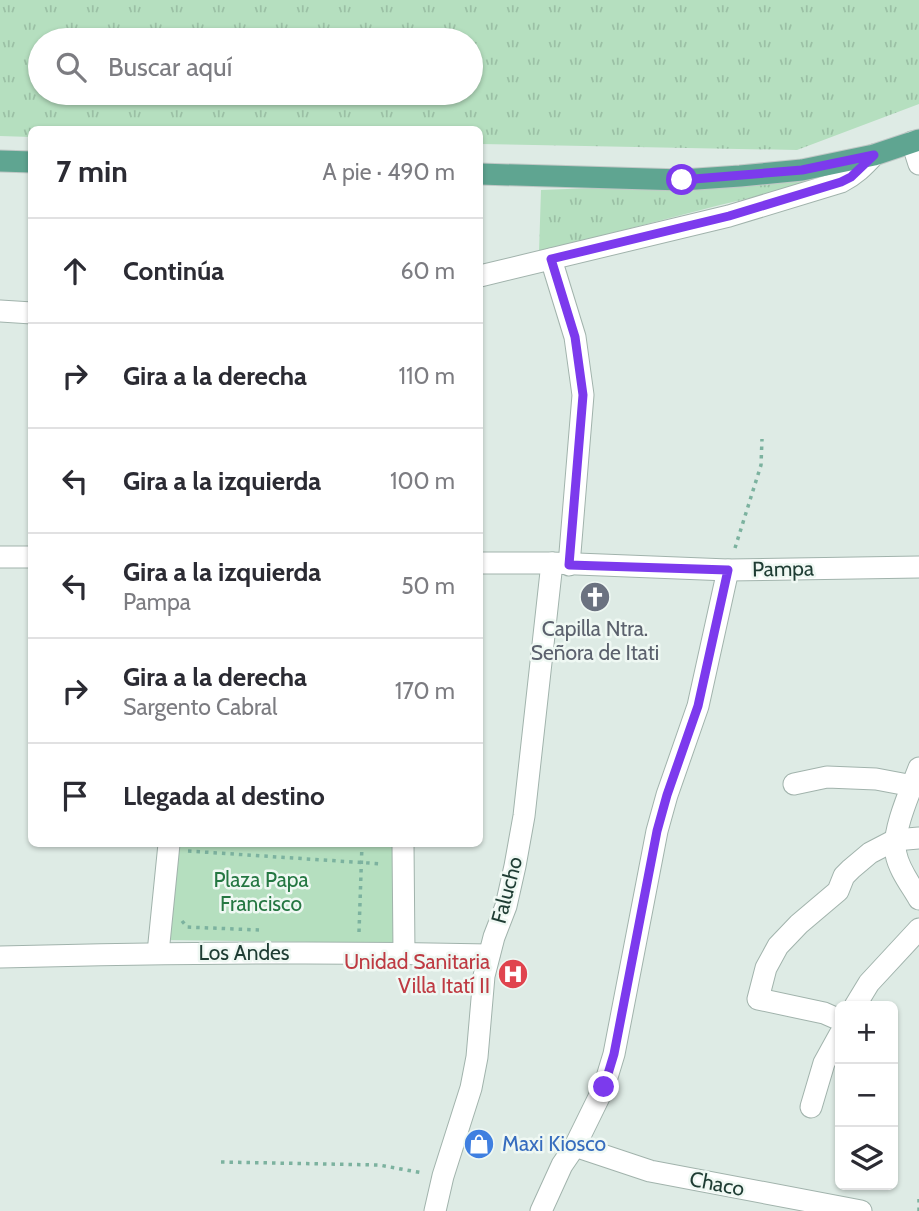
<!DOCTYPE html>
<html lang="es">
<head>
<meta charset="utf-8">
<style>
  :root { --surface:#fff; --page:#f7f7f7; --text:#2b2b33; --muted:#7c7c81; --line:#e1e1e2 }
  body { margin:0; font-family:Cabin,sans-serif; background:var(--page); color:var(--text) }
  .controls { position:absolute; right:21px; bottom:21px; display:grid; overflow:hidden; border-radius:10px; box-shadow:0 2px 5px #0004 }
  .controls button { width:63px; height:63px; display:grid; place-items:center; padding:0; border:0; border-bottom:2px solid var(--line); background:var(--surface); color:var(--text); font:35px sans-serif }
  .stop { position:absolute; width:21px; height:21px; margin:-16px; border:5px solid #7c3aed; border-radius:50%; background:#fff }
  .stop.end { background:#7c3aed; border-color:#fff; box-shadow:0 2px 7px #0008 }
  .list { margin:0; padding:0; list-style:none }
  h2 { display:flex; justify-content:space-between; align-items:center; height:91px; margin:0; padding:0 28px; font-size:30px }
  h2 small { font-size:23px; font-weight:400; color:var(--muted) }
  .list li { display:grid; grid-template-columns:46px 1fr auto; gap:21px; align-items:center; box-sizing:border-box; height:105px; padding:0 28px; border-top:2px solid var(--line) }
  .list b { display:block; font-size:26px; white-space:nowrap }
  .list p { margin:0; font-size:23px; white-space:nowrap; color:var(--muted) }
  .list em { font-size:23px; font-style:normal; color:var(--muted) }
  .icon { flex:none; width:38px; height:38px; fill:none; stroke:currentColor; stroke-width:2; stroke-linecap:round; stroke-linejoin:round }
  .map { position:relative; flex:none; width:919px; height:1211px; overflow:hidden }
  .search { position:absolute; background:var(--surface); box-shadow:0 2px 5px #0004; left:28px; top:28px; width:455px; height:77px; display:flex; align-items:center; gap:18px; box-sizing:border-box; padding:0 24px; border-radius:38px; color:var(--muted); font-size:26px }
  .panel { position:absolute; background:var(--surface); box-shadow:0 2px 5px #0004; left:28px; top:126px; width:455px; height:721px; border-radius:10px }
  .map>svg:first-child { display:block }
</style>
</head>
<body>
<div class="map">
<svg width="919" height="1211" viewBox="0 0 919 1211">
  <defs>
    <pattern id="grass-tufts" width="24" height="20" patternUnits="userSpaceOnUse" patternTransform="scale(1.75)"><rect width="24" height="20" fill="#b5dfbf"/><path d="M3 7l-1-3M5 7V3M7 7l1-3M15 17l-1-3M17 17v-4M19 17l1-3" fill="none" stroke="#9bc0a5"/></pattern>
  </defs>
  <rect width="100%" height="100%" fill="#deebe5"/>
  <g fill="url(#grass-tufts)" fill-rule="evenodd">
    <path d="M0,0H919V104L797,150L480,144V130H32L31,137L0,136ZM40,40H471V93H40Z"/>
    <path d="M814,173L819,182L720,205L539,252L541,190L753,182Z"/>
  </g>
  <path fill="#b5dfbf" d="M180,844H393V943L169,940Z"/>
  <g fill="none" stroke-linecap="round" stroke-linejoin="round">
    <g stroke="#a1b3ac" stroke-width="23">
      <g id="minor">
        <path d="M912,142L919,164"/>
        <path d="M551,259L575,337L583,395L569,565"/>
        <path d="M480,276L729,216L841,182C855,175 864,166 874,155"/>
        <path d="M0,311L32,313"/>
        <path d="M0,557H32"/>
        <path d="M480,563H552L728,570L919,567"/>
        <path d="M919,768C911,789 891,833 896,854C899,870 911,885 919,899"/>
        <path d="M794,784L827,777L876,779L913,786"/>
        <path d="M403,844L404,953"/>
        <path d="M158,953L169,844"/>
        <path d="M0,957C163,953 326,951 489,955"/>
        <path d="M855,1006L869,983L919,929"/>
        <path d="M840,1020L824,1013L758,999L766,968L778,946L799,924L838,891L844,876L851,869L870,853L895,840L919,838"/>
        <path d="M811,1107L824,1063L840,1034"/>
        <path d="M575,1146L650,1171L861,1211"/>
        <path d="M435,1211L443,1176L471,1088L477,1057L484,976L494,937L506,906L515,866L524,816L552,563"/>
        <path d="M541,1211L562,1165L575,1146L604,1087L614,1054L657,831L667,795L698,706L728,570"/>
      </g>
    </g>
    <g stroke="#c0c8c6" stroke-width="23">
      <g id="major">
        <path d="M0,161L32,162"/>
        <path d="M480,174L682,180L740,176L802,170L874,155L919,140"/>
      </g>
    </g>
    <g stroke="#7cb29f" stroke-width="3.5" stroke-dasharray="3.5 5" stroke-linecap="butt">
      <path d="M735,548L761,465L762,439"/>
      <path d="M188,851L383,864"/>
      <path d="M182,921L187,927L259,930"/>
      <path d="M359,932L362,844"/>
      <path d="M221,1162L379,1165L423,1173"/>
      <path d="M919,1211V1194"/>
    </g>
    <use href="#minor" stroke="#fff" stroke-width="21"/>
    <use href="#major" stroke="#5fa591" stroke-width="21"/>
  </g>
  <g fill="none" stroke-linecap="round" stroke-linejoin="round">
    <path stroke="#7c3aed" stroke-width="9" d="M604,1087L614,1054L657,831L667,795L698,706L728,570L569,565L583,395L575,337L551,259L729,216L841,182L851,177L874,155L802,170L682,180"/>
  </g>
  <defs>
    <g id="church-disc" transform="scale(1.575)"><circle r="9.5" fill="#6b7280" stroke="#eff8f3"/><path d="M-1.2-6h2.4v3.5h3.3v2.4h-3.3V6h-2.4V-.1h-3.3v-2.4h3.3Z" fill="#fff"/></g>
    <g id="hospital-disc" transform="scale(1.575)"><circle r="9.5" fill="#e0444e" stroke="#eff8f3"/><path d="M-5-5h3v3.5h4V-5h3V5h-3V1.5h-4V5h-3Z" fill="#fff"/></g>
    <g id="shop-disc" transform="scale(1.575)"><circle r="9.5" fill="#3f7fe0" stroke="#eff8f3"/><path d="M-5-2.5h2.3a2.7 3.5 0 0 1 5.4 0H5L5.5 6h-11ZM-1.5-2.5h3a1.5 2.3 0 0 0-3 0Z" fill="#fff"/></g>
  </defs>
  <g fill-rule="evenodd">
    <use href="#church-disc" x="595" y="597"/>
    <use href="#hospital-disc" x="513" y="974"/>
    <use href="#shop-disc" x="479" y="1144"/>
  </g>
  <g text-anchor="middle" stroke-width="5" stroke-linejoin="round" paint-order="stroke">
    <g font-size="21" fill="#1e3c33" stroke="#eff8f3">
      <text transform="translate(783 569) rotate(-1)" y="7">Pampa</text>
      <text transform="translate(507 890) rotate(-75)" y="7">Falucho</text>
      <text x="244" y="960">Los Andes</text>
      <text transform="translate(717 1184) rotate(11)" y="7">Chaco</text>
    </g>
    <g font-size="21" fill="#5b616d" stroke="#eff8f3">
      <text x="595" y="636">Capilla Ntra.<tspan x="595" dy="24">Señora de Itati</tspan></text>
    </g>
    <g font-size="21" fill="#257742" stroke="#eff8f3">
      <text x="261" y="887">Plaza Papa<tspan x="261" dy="24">Francisco</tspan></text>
    </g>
    <g font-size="21" fill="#be3a42" stroke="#eff8f3" text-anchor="end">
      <text x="490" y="969">Unidad Sanitaria<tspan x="490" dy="24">Villa Itatí II</tspan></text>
    </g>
    <g font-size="21" fill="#366cbe" stroke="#eff8f3" text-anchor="start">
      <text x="502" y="1151">Maxi Kiosco</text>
    </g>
  </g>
</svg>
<div class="controls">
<button>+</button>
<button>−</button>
<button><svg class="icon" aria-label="layers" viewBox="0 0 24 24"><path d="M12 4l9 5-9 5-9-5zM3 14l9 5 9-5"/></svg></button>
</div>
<div class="stop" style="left:682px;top:180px"></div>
<div class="stop end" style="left:604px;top:1087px"></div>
<div class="search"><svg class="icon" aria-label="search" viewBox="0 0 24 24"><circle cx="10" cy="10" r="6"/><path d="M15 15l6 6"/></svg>Buscar aquí</div>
<section class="panel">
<h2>7 min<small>A pie · 490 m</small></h2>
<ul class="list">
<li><svg class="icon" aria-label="ahead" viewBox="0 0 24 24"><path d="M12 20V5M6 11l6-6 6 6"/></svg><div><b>Continúa</b></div><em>60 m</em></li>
<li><svg class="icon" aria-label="right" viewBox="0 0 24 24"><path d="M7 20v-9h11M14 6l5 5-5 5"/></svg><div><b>Gira a la derecha</b></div><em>110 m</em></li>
<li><svg class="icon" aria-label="left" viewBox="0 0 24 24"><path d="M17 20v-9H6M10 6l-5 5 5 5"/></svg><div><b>Gira a la izquierda</b></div><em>100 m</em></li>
<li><svg class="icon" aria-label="left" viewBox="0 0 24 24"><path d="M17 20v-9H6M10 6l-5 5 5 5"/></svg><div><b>Gira a la izquierda</b><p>Pampa</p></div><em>50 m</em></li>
<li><svg class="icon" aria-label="right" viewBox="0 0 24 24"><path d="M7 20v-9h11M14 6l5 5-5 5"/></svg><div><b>Gira a la derecha</b><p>Sargento Cabral</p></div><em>170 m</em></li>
<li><svg class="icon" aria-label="arrive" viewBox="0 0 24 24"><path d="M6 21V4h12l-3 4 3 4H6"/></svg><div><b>Llegada al destino</b></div></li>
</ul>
</section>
</div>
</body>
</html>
